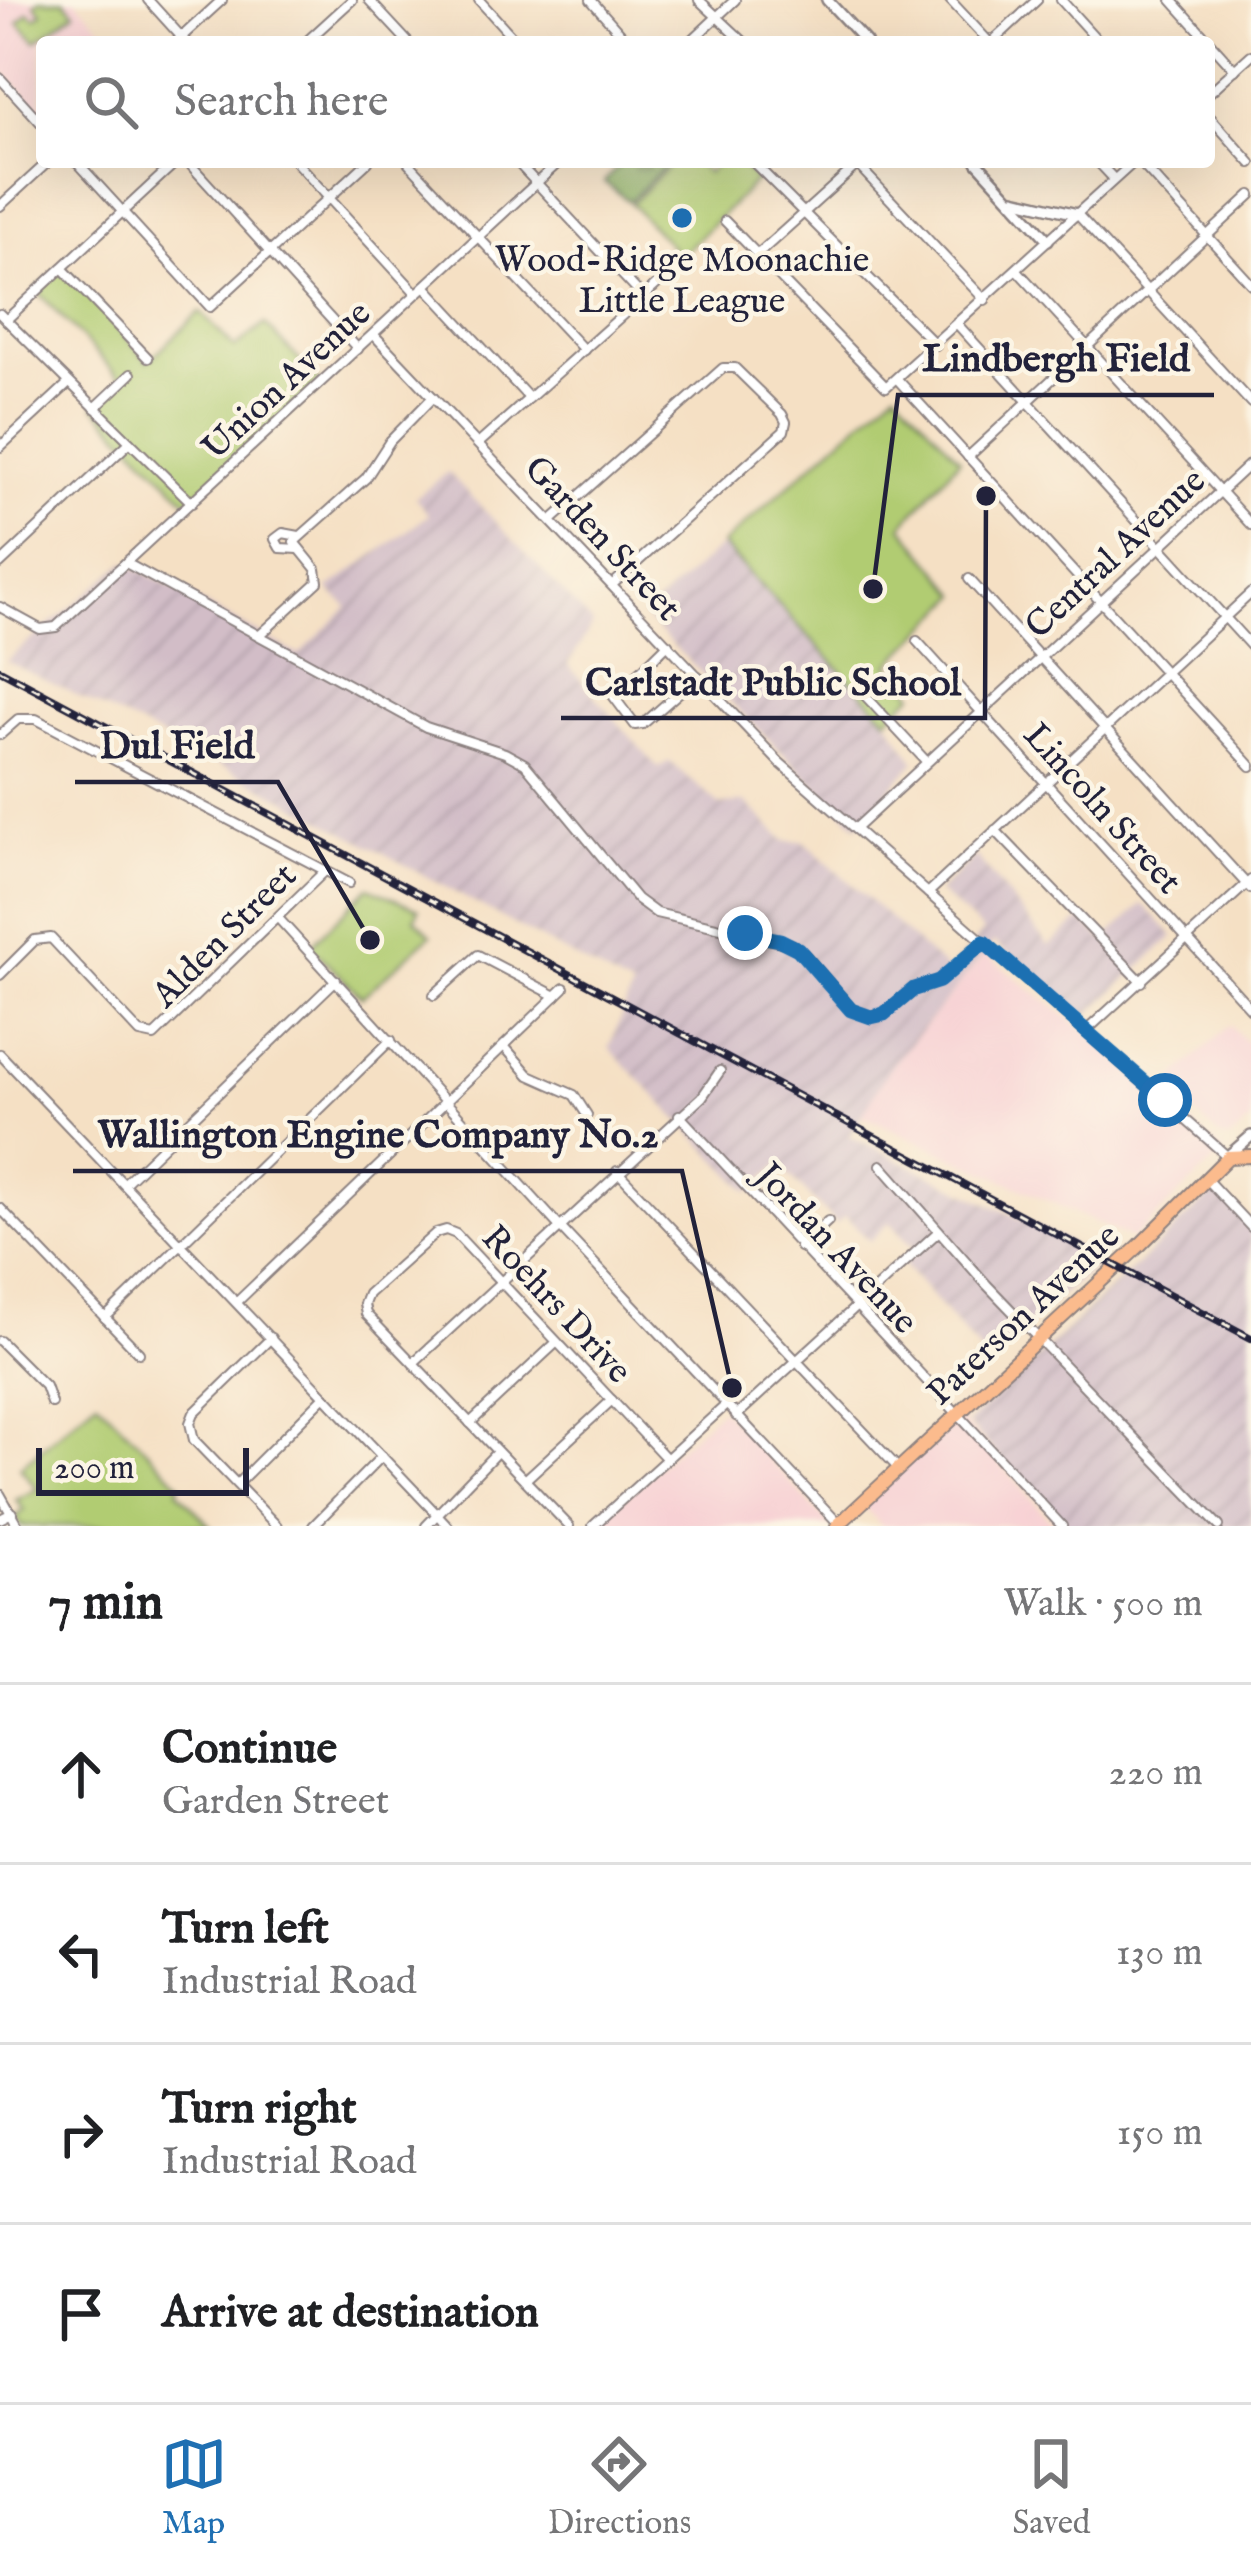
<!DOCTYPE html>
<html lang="en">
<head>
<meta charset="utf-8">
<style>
  :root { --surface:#fff; --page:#f2f2f2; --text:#202124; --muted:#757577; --line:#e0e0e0; --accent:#1f6fb2 }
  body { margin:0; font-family:"IM FELL English",serif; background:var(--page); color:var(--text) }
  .scale { position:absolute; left:36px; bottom:30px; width:213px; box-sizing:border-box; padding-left:12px; border:6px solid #22223b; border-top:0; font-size:33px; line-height:42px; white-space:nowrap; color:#22223b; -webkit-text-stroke:9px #fcf5e5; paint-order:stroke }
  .stop { position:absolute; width:36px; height:36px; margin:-27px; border:9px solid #1f6fb2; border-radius:50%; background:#fff }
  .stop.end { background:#1f6fb2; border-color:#fff; box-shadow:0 3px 12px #0008 }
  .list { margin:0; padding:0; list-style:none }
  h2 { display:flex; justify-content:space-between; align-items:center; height:156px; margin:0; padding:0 48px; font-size:51px }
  h2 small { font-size:39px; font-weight:400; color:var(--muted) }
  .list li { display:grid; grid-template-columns:78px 1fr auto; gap:36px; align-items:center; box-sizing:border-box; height:180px; padding:0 48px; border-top:3px solid var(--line) }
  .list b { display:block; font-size:45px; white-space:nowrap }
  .list p { margin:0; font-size:39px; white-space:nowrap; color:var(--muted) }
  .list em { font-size:39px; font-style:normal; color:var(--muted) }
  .icon { flex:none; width:66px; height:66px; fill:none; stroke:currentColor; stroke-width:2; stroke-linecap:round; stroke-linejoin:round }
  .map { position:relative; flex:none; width:1251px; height:1526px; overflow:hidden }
  .search { position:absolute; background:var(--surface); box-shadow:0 12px 48px #0002; left:36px; right:36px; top:36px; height:132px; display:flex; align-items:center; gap:30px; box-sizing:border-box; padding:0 42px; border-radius:12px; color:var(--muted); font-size:45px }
  .sheet { height:876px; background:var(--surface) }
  nav { display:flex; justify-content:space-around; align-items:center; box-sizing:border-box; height:168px; border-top:3px solid var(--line); background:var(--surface); font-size:33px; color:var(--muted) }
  nav a { display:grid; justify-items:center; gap:6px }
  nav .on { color:var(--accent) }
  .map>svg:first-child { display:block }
</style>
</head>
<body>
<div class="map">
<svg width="1251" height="1526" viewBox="0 0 1251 1526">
  <defs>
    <pattern id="industrial-furrows" width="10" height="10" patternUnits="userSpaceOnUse" patternTransform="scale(3)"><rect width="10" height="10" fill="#d2bdc7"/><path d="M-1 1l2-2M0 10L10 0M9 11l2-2" fill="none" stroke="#b4a2ac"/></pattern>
    <pattern id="forest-firs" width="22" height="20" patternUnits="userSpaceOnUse" patternTransform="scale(3)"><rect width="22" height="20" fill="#8cb064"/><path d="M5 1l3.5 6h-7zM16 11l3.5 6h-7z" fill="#728f54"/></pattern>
  </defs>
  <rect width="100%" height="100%" fill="#fcf5e5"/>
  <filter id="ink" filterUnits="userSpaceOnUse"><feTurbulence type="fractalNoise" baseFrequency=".00833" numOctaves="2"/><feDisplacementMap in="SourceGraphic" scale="24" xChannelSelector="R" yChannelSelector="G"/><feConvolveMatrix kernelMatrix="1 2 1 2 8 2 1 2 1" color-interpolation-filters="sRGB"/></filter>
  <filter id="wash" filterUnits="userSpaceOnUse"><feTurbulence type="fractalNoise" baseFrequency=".004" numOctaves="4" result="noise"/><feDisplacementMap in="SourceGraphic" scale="48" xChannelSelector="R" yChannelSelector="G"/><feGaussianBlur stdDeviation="2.7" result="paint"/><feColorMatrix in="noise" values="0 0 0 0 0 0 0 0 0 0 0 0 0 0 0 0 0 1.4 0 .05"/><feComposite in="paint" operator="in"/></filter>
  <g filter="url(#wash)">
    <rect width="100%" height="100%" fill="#f5e0c4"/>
    <g fill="#f7cfd3">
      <path d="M0,0H76L115,42H42V113L0,68Z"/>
      <path d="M985,954L1086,1031L1224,1152L1132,1239L862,1115L888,1070Z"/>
      <path d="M1230,1025L1251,1047V1121L1229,1140L1221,1138L1169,1090L1179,1073Z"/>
      <path d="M721,1409L831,1526H593Z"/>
      <path d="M957,1415L1054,1525L882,1526L861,1504Z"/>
    </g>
    <g fill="url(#industrial-furrows)">
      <path d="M448,472L593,624L568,665L658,768L669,761L720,805L745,802L785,841H804L949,972L983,931L938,892L976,856L1049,946L1081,919L1104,940L1143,904L1174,936L1083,1019L994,942L888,1070L850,1136L1103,1259L987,1360L903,1264L916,1251L889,1222L870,1241L845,1216L837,1224L779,1165L749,1192L609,1048L632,989L244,777L6,661L125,562L299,655L348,607L328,589L429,515L415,498Z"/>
      <path d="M722,545L887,719L915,761L857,826L643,616Z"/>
      <path d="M1217,1190L1251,1225V1526H1064L967,1423Z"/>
    </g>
    <path fill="url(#forest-firs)" stroke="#576950" stroke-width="3" d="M622,162H663L666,165L629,201L604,182Z"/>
    <g fill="#b1cc72" stroke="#6a7756" stroke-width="3">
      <path d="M39,0H64L75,12L36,41L18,22L29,12L35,18L42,12L35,4Z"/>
      <path d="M673,162H695L707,173L718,162H738L756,181L680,256L631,204Z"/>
      <path d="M62,266L148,361L200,312L235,348L265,324L320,382L188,502L94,406L123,381L36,290Z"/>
      <path d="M896,390L960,459L902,526L959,595L889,665L914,694L887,719L722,545Z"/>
      <path d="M369,887L419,909L415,919L431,935L362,997L310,946Z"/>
      <path d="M97,1400L180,1484L178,1491L210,1526H21L16,1516L24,1510L16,1500L37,1489L20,1467Z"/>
    </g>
  </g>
  <g filter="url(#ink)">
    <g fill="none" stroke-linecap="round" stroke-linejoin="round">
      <g stroke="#8c8180" stroke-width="12">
        <g id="minor">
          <path d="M148,0L186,42"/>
          <path d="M369,0L408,42"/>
          <path d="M479,0L517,42"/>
          <path d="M591,0L628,42"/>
          <path d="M699,0L744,42"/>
          <path d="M950,0L989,42"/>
          <path d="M1061,0L1099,42"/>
          <path d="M1172,0L1235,70"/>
          <path d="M176,42L222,0"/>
          <path d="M306,42L352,0"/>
          <path d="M690,42L735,0"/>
          <path d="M992,42L1037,0"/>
          <path d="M0,78L42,124"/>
          <path d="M1209,93L1251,55"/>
          <path d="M1209,116L1251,163"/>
          <path d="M77,162L210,307L368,162"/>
          <path d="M188,162L358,349"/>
          <path d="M296,162L416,293"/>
          <path d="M408,162L584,350"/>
          <path d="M517,162L643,297"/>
          <path d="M753,162L936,345"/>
          <path d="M855,162L985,300"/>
          <path d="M1098,162L1114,179"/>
          <path d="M1140,162L1251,284"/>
          <path d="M0,206L48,162"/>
          <path d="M1077,214L1251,403"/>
          <path d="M725,221L886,387L1134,162"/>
          <path d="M757,255L858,164"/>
          <path d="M62,268L148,358"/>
          <path d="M1017,270L1251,525"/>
          <path d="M425,286L529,398"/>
          <path d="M0,314L192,503"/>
          <path d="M6,320L176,162"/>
          <path d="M958,325L1251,646"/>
          <path d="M374,335L779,762L1228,1157"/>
          <path d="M898,380L1251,766"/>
          <path d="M95,408L131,374"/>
          <path d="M478,444L682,262"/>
          <path d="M0,447L69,383"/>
          <path d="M968,457L1251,195"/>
          <path d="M552,520L723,368H735L782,414L786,422L784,431L613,584"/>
          <path d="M299,536L283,533L275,539L280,548L299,549"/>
          <path d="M126,563L426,727L505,753L525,764L637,899L656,913L790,944L805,955L851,1009L871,1017L884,1014L914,989L939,981L984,942"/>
          <path d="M0,564L130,442"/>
          <path d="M969,579L1251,889"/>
          <path d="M0,607L40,629L56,627L559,162"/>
          <path d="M260,635L318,582L316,569L294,542L366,478L390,441L433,397"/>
          <path d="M917,641L1251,1009"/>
          <path d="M668,644L614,697L635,725L643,724L698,676"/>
          <path d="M858,688L926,761"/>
          <path d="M0,735L18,719H36L349,883"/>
          <path d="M855,829L1251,463"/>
          <path d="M995,830L1142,982"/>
          <path d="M928,893L1251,593"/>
          <path d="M278,918L559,1226L839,1524"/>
          <path d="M0,975L35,940L51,938L140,1033L154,1036L325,871"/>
          <path d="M434,995L478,955L556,996"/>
          <path d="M1086,1031L1251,880"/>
          <path d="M504,1046L529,1075L574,1095L587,1115"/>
          <path d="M0,1054L448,1526"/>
          <path d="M679,1115L1062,1526"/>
          <path d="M881,1165L987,1285L1219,1526"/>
          <path d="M617,1171L898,1468"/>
          <path d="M1206,1179L1251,1227"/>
          <path d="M124,1184L336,980"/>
          <path d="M0,1208L139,1353"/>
          <path d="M800,1247L828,1221"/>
          <path d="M237,1302L564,988"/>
          <path d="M105,1318L391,1040"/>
          <path d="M271,1338L194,1413L190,1423L194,1440L277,1526"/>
          <path d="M0,1341L45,1386L51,1403"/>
          <path d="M413,1363L702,1097L720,1071"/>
          <path d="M736,1416L939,1231"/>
          <path d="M470,1423L557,1342"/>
          <path d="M525,1480L612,1400"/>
          <path d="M237,1484L325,1396"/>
          <path d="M0,1494L18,1526"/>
          <path d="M0,1519L12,1513"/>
          <path d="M313,1526L382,1456"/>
          <path d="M426,1526L497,1452"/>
          <path d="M569,1526L366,1314L364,1304L368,1294L436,1233L446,1230L456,1234L667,1459"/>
          <path d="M593,1526L726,1405"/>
        </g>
      </g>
      <g stroke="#8c8180" stroke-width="14">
        <g id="tertiary">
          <path d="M827,0L866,42"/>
          <path d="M977,162L1048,240"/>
          <path d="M1014,199L1077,214"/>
          <path d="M1228,1156L1251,1136"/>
        </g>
      </g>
      <g stroke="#8c8180" stroke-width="16">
        <path id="primary" d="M837,1526L1140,1245L1228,1157L1251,1156"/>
      </g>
      <use href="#minor" stroke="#fff" stroke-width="8"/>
      <use href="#tertiary" stroke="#fff" stroke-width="9"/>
      <use href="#primary" stroke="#fbbb8d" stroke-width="12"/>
      <g stroke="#22223b" stroke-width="8">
        <path id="rail" d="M0,670L1251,1338"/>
      </g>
      <use href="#rail" stroke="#fcf5e5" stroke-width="3" stroke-dasharray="9" stroke-linecap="butt"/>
    </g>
  </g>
  <g fill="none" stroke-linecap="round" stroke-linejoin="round" filter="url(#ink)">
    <path stroke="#1f6fb2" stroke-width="15" d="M745,933L780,940L798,949L851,1010L871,1017L884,1014L914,989L939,981L984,942L1165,1100"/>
  </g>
  <circle fill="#1f6fb2" stroke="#fcf5e5" stroke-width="4.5" cx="682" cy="218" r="12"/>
  <g text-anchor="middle" stroke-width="9" stroke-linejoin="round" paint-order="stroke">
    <g font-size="36" fill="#22223b" stroke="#fcf5e5">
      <text x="682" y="271">Wood-Ridge Moonachie<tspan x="682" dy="41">Little League</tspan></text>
    </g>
    <g font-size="36" fill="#22223b" stroke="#fcf5e5">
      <text transform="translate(285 379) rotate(-43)" y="13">Union Avenue</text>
      <text transform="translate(604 537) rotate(47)" y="13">Garden Street</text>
      <text transform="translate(1114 552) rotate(-43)" y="13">Central Avenue</text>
      <text transform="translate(1104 807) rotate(48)" y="13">Lincoln Street</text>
      <text transform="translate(223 934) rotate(-45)" y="13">Alden Street</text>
      <text transform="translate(838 1247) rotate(47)" y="13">Jordan Avenue</text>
      <text transform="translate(558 1303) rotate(47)" y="13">Roehrs Drive</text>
      <text transform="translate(1022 1313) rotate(-43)" y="13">Paterson Avenue</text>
    </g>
  </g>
  <path fill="none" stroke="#22223b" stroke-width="4.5" d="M873 589L898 395H1214M986 496L985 718H561M370 940L278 782H75M732 1388L682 1171H73"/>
  <g fill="#22223b" stroke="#fcf5e5" stroke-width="4.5">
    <circle cx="873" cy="589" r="12"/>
    <circle cx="986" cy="496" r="12"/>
    <circle cx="370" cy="940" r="12"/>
    <circle cx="732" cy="1388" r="12"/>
  </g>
  <g font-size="39" text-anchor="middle" font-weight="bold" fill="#22223b" stroke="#fcf5e5" stroke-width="9" stroke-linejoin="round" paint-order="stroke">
    <text x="1056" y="371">Lindbergh Field</text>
    <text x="773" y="695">Carlstadt Public School</text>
    <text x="177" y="758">Dul Field</text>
    <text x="378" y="1147">Wallington Engine Company No.2</text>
  </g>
</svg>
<div class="scale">200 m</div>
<div class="stop" style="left:1165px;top:1100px"></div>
<div class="stop end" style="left:745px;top:933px"></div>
<div class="search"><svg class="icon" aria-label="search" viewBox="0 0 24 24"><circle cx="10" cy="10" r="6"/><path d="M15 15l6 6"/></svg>Search here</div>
</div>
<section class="sheet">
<h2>7 min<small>Walk · 500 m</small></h2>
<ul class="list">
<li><svg class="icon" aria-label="ahead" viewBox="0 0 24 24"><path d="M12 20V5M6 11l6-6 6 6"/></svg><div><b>Continue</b><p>Garden Street</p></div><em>220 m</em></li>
<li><svg class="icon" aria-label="left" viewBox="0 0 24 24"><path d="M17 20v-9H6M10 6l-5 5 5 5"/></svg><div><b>Turn left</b><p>Industrial Road</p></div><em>130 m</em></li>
<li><svg class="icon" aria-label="right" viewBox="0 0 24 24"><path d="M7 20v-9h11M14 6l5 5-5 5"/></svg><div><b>Turn right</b><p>Industrial Road</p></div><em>150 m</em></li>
<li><svg class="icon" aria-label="arrive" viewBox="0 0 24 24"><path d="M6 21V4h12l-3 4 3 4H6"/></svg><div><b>Arrive at destination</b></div></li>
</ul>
</section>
<nav>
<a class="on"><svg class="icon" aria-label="map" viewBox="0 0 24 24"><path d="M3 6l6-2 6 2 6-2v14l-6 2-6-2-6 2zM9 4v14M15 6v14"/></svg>Map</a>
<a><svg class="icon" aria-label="directions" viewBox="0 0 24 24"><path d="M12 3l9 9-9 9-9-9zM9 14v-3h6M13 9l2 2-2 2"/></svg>Directions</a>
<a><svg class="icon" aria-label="saved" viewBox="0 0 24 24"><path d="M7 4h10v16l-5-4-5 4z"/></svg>Saved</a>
</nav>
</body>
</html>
